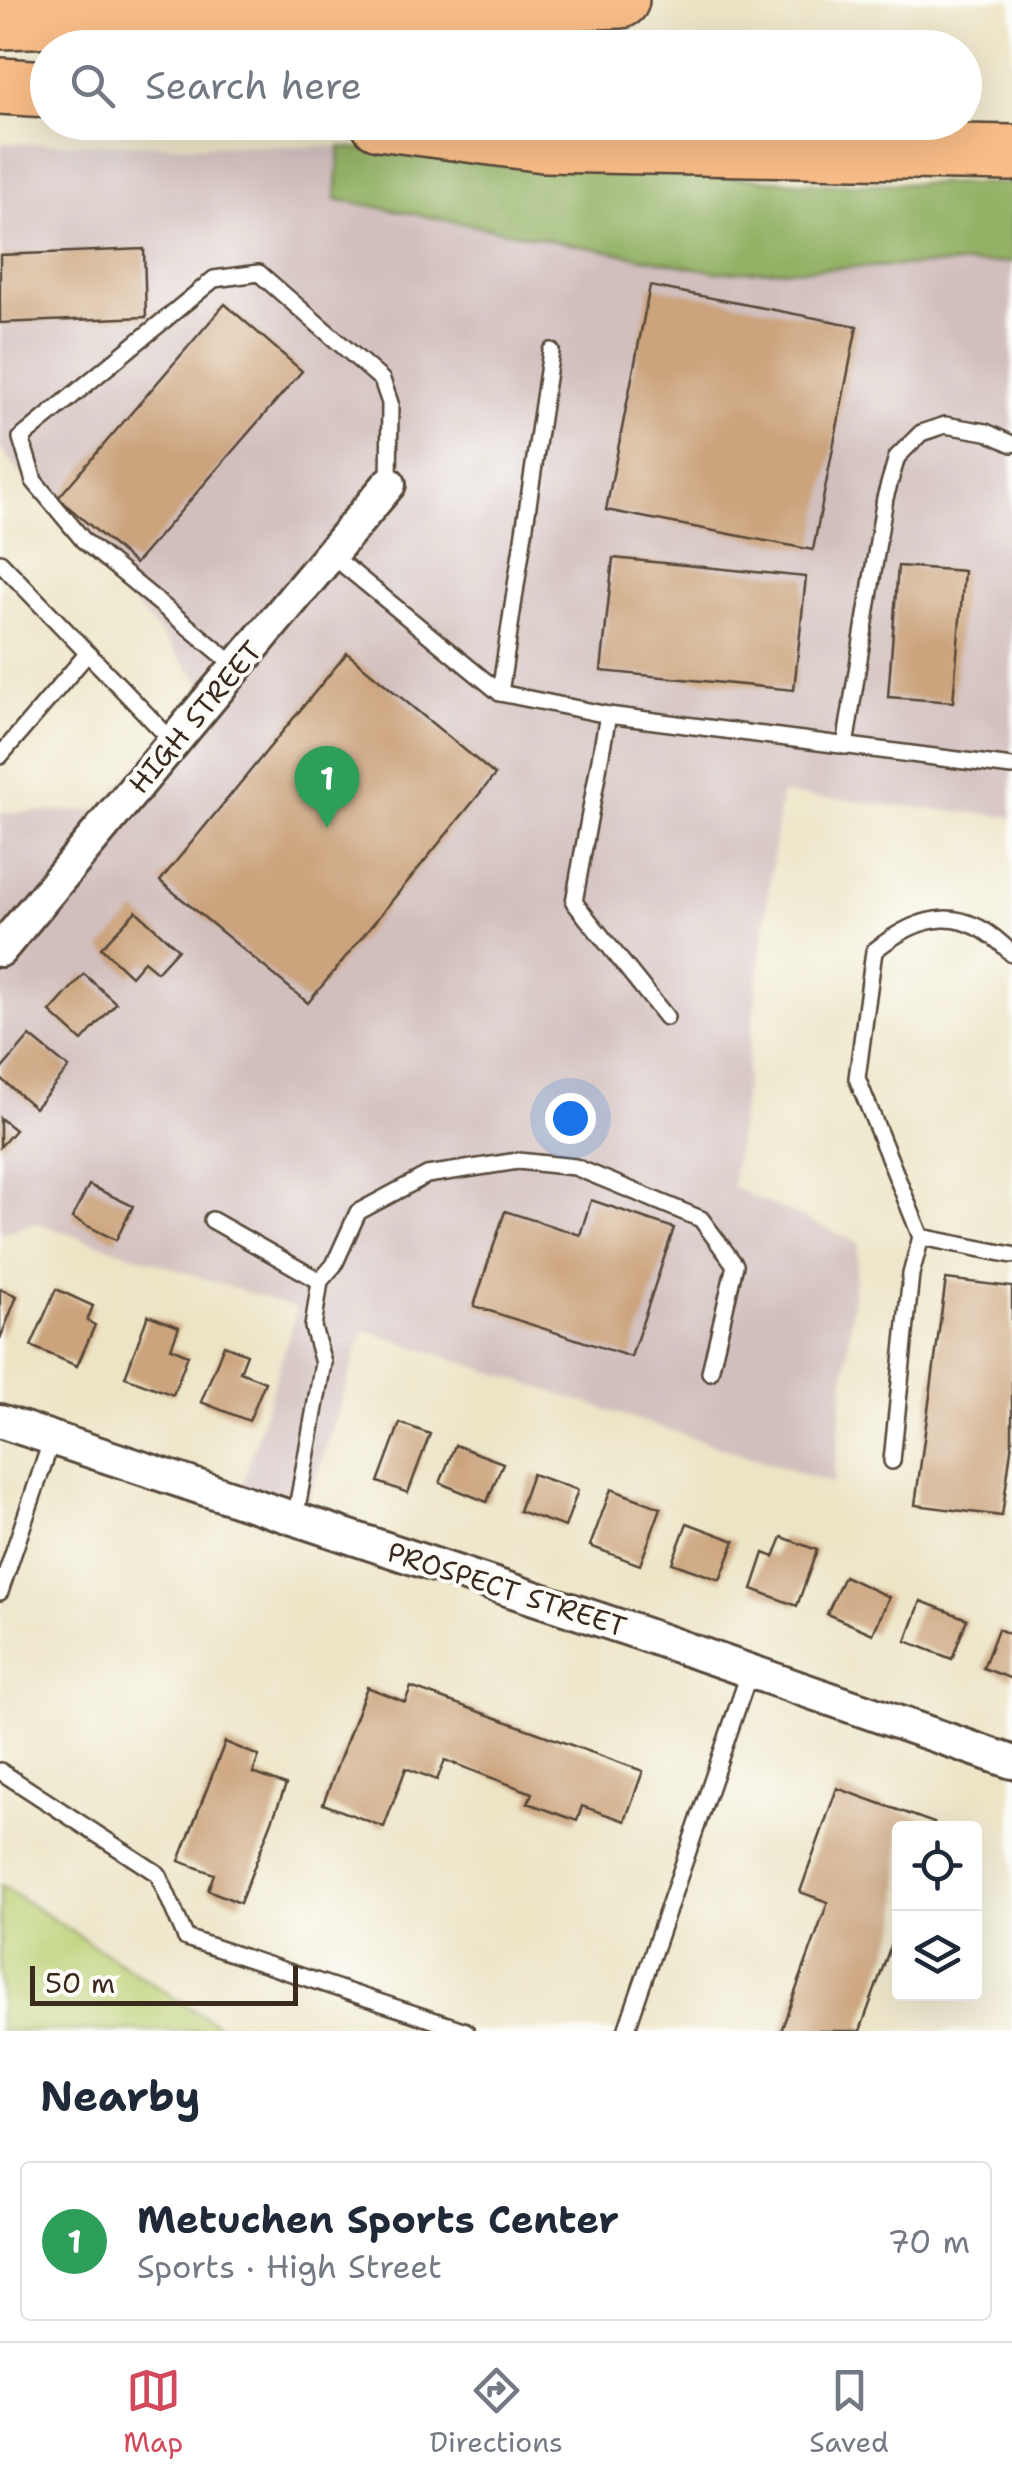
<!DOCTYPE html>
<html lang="en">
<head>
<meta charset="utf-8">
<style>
  :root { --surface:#fff; --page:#f6f6f7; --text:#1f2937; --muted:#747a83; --line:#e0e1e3; --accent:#d1495b }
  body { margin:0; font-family:"Shantell Sans",sans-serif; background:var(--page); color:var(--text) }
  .controls { position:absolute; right:30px; bottom:30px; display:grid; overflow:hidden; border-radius:10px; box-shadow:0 10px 40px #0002 }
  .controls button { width:90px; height:90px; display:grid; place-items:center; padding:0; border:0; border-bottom:2px solid var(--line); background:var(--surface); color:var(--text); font:50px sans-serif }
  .scale { position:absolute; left:30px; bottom:25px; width:268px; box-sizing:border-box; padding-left:10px; border:5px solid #3b2a1e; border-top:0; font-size:28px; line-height:35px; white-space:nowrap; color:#3b2a1e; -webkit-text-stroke:8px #fdfcf7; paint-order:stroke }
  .you { position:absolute; left:570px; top:1118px; width:35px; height:35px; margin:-25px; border:8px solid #fff; border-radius:50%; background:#1a73e8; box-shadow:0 0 0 15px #1a73e833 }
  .badge { display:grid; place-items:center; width:65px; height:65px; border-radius:50%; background:var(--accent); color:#fff; font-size:32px; font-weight:700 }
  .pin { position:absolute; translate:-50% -82px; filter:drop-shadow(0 2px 5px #0008) }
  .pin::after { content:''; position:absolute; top:52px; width:35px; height:30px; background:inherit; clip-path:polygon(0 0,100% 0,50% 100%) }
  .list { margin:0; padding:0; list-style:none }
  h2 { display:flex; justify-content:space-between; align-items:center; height:130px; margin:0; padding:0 40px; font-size:42px }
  h2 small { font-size:32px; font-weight:400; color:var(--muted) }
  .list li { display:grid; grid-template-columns:65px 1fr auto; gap:30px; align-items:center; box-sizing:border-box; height:160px; margin:0 20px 20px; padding:0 20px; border:2px solid var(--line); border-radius:10px }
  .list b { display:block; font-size:38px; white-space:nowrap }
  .list p { margin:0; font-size:32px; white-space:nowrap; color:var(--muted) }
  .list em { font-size:32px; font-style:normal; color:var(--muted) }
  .icon { flex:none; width:55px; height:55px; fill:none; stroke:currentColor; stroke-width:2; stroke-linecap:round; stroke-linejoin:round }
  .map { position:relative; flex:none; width:1012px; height:2031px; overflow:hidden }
  .search { position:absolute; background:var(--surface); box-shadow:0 10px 40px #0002; left:30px; right:30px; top:30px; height:110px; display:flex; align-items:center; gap:25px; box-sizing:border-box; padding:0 35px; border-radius:55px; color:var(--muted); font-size:38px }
  .sheet { height:310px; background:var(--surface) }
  nav { display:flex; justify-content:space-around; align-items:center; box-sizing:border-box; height:140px; border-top:2px solid var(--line); background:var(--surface); font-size:28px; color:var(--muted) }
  nav a { display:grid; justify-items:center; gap:5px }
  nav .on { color:var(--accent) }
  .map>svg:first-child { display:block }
</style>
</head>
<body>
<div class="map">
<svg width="1012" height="2031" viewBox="0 0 1012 2031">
  <rect width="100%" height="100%" fill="#fdfcf7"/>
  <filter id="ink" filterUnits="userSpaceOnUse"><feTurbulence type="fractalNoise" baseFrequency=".01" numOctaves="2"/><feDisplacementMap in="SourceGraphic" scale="20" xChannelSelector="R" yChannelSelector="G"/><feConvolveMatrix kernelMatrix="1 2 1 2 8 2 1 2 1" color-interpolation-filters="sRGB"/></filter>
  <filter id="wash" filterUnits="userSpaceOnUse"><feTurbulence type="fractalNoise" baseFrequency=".0048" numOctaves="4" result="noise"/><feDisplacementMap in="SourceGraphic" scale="40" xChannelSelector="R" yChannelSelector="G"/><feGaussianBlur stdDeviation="2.25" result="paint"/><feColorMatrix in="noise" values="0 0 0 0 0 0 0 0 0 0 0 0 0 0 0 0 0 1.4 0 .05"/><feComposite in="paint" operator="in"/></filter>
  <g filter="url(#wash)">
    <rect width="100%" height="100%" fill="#ece4c5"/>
    <path fill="#d1bfbe" d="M0,143L340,147L337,199L717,272L1012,262V817L781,794L732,1187L859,1243L833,1484L364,1330L304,1515L240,1492L297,1309L36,1223L0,1233V813L99,810L205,687L0,449Z"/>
    <path fill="#bbd075" stroke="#7b7d4a" stroke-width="2.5" d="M0,1885L226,2031H0Z"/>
    <path fill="#94b266" stroke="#686e42" stroke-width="2.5" d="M340,147L825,184L1012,183V262L717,272L336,199Z"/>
    <g id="blocks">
      <g fill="#cba37b">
        <path d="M144,249L146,317L0,323V255Z"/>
        <path d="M650,286L857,326L813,550L606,510Z"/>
        <path d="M225,304L302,371L135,564L58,498Z"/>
        <path d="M613,558L806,577L794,690L601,671Z"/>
        <path d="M898,566L964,571L953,702L888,697Z"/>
        <path d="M347,653L495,775L308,1003L160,881Z"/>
        <path d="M136,911L178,949L157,972L144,961L131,976L101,948Z"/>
        <path d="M84,974L116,1003L82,1041L50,1012Z"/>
        <path d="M30,1036L69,1068L35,1108L0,1078V1071Z"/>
        <path d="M0,1118L15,1130L0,1147Z"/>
        <path d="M89,1185L133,1206L116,1240L72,1218Z"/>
        <path d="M591,1200L674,1228L631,1357L474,1306L505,1211L580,1235Z"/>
        <path d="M946,1279L1012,1287V1442L1002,1516L915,1505Z"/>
        <path d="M0,1289L17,1296L0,1339Z"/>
        <path d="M56,1289L93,1306L87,1321L95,1325L77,1366L31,1346Z"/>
        <path d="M148,1315L179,1327L171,1348L188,1355L173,1395L125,1377Z"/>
        <path d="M224,1345L247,1354L240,1372L265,1382L249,1421L201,1402Z"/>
        <path d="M400,1423L430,1434L408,1493L378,1482Z"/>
        <path d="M455,1445L503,1463L487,1502L440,1483Z"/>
        <path d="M532,1474L578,1490L565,1527L519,1511Z"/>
        <path d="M611,1489L661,1508L640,1565L590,1546Z"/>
        <path d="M687,1523L735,1541L720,1580L672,1563Z"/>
        <path d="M782,1537L817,1550L797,1606L752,1589L764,1553L774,1557Z"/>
        <path d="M844,1576L889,1597L873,1634L827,1614Z"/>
        <path d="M921,1601L967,1619L952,1659L906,1641Z"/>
        <path d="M998,1629L1012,1635V1679L983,1668Z"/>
        <path d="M367,1687L405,1702L411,1687L643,1771L625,1821L582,1806L577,1821L528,1803L532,1793L445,1760L437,1780L406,1768L384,1827L323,1804Z"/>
        <path d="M225,1742L259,1756L253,1773L286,1785L240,1903L208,1890L214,1874L179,1861Z"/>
        <path d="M837,1788L934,1823L932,1828H900V1920L860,2031H781L828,1902L800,1892Z"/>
      </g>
    </g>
  </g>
  <g filter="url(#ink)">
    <use href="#blocks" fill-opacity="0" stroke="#564637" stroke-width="2.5"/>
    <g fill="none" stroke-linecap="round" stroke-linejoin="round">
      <g stroke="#564637" stroke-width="20">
        <g id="lane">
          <path d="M329,553L500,693L608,715L1012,767"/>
          <path d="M0,562L174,743"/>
          <path d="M237,667L84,541L34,481L21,438L214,279L259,273L382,380L390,403L389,484"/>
          <path d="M500,693L551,351"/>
          <path d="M608,715L574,902L666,1017"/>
          <path d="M845,746L885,498L897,457L921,433L945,425L986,432L1012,444"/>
          <path d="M0,756L87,654"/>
          <path d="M1012,954C965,904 922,912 874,951L857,1078L921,1237L1012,1255"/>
          <path d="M212,1220L320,1281"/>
          <path d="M892,1461L911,1274L921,1237"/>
          <path d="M295,1519L323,1363L313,1327L320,1281L334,1265L358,1212L427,1175L518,1161L575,1167L701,1219L735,1265L710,1372"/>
          <path d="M0,1592L52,1439"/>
          <path d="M0,1771L158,1874L186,1938L466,2031"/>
          <path d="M626,2031L750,1671"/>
        </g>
      </g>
      <g stroke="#564637" stroke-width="38">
        <g id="street">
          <path d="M0,950L389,484"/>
          <path d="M0,1421L640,1633L1012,1762"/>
        </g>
      </g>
      <g stroke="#564637" stroke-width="60">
        <g id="highway">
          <path d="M0,21L621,0"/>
          <path d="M0,86L48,89"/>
          <path d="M379,122L544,144L1012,153"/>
        </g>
      </g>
      <use href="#lane" stroke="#fff" stroke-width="15"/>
      <use href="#street" stroke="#fff" stroke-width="32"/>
      <use href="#highway" stroke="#f8bd88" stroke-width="55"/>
    </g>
  </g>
  <g text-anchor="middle" stroke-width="8" stroke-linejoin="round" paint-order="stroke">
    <g font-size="28" fill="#3b2a1e" stroke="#fdfcf7">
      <text transform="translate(195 717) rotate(-50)" y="10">HIGH STREET</text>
      <text transform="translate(507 1589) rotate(18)" y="10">PROSPECT STREET</text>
    </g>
  </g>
</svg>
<div class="controls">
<button><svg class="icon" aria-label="locate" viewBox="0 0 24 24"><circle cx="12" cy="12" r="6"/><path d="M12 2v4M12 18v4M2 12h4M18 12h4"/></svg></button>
<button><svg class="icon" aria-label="layers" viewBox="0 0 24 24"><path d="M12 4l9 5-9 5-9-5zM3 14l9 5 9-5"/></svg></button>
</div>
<div class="scale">50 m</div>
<div class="you"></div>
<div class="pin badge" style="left:327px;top:828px;background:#2e9e5b">1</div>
<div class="search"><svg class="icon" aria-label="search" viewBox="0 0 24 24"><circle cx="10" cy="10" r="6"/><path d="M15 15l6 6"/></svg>Search here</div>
</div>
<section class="sheet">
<h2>Nearby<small></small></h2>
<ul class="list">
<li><span class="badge" style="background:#2e9e5b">1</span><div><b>Metuchen Sports Center</b><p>Sports · High Street</p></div><em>70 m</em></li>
</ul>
</section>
<nav>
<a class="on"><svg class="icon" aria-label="map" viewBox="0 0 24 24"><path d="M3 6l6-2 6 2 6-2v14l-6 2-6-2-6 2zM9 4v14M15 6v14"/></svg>Map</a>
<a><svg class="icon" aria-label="directions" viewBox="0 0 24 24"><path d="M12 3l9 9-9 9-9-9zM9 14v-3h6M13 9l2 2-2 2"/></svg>Directions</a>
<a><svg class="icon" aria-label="saved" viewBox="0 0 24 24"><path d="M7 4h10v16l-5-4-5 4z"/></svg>Saved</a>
</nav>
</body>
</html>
